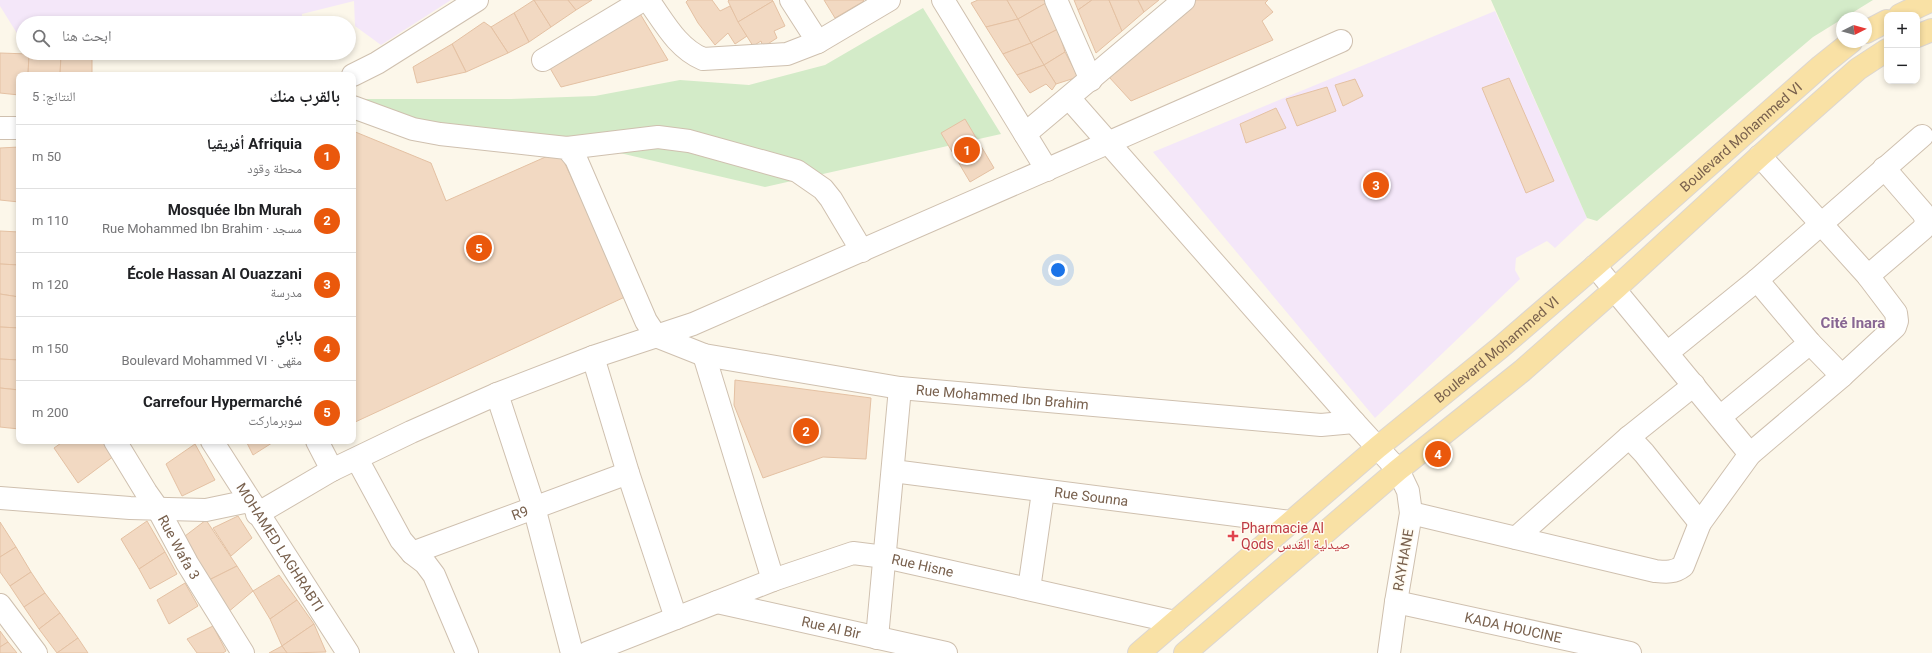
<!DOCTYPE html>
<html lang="ar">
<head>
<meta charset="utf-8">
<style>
  :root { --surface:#fff; --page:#f2f2f2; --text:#202124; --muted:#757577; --line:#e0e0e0; --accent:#ea580c }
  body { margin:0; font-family:Roboto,"Noto Naskh Arabic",sans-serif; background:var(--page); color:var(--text); direction:rtl }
  .controls { position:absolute; right:12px; top:12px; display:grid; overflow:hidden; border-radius:8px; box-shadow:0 2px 6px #0003 }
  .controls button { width:36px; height:36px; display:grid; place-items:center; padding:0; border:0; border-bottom:1px solid var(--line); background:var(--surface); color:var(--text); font:20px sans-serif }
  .compass { position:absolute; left:1836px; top:12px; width:36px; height:36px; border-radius:50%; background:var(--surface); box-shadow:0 2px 6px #0003; rotate:84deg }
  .you { position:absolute; left:1058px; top:270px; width:14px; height:14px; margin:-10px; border:3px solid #fff; border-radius:50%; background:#1a73e8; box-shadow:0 0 0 6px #1a73e833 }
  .badge { display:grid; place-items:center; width:26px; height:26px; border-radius:50%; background:var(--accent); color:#fff; font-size:13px; font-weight:700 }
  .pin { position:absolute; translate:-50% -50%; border:2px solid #fff; box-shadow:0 1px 4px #0006 }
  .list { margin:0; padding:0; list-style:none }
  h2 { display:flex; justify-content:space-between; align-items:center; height:52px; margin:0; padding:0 16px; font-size:17px }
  h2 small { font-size:13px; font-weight:400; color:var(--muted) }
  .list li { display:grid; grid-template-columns:26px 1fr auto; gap:12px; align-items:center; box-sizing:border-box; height:64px; padding:0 16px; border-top:1px solid var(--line) }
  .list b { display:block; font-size:15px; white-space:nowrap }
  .list p { margin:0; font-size:13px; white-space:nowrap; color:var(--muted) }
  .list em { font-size:13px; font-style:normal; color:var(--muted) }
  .icon { flex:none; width:22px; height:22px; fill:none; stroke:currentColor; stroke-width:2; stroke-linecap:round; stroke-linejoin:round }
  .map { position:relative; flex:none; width:1932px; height:653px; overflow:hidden; direction:ltr }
  .search { position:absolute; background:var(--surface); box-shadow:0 2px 6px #0003; left:16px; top:16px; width:340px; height:44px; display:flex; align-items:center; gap:10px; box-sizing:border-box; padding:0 14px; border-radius:22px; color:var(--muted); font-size:15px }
  .panel { position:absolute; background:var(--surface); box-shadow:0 2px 6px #0003; left:16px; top:72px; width:340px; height:372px; border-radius:8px; direction:rtl }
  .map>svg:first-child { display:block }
</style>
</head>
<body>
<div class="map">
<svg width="1932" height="653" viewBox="0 0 1932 653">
  <rect width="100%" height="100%" fill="#fcf7ea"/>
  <g fill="#f4e7f9">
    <path d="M0,0H451L381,45L355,26L354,1L302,14V23H23V43L0,6Z"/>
    <path d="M1495,11L1587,218L1555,248L1547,241L1516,258L1515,270L1520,279L1375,418L1153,152Z"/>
  </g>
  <g fill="#d3ebc8">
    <path d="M1491,0H1873L1813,37L1597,221L1587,218Z"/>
    <path d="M923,8L1001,134L765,187L560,139L353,121V99H511L595,96L680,80L749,85L825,65Z"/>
  </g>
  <g fill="#f2d9c2" stroke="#e4c1a3">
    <path d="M534,0L551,27L529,42L514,13Z"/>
    <path d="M534,0H568L576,10L551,27Z"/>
    <path d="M568,0H592L576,10Z"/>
    <path d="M688,0H712L720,11L730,6L747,36L735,44L728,33L715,45L698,23L686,2Z"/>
    <path d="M729,0H772L773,1L738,22L728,1Z"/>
    <path d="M824,0H863L864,1L835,18Z"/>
    <path d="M978,0H1007L1018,19L986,27L971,3Z"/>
    <path d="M1007,0H1044L1046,3L1018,19Z"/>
    <path d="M1074,0H1092L1078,10Z"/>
    <path d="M1092,0H1109L1122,31L1096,53L1078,10Z"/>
    <path d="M1109,0H1138L1144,12L1122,31Z"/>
    <path d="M1138,0H1159L1144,12Z"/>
    <path d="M1196,0H1268L1265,3L1273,12L1262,21L1273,40L1131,101L1109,77Z"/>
    <path d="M773,1L785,26L774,31L777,38L763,47L761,41L753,46L738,22Z"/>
    <path d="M1046,3L1058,29L1031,43L1018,19Z"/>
    <path d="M639,12L668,60L561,87L547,63Z"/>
    <path d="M514,13L529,42L508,53L491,27Z"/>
    <path d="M1018,19L1031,43L1003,54L986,27Z"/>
    <path d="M484,22L491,27L508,53L466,72L452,44Z"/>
    <path d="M1058,29L1065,52L1044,65L1031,43Z"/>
    <path d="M1031,43L1044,65L1017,75L1003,54Z"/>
    <path d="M452,44L466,72L417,83L413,67Z"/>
    <path d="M1065,52L1078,77L1056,84L1044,65Z"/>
    <path d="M0,53L29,54L28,75H19V95L0,93Z"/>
    <path d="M29,54L61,55L60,75H28Z"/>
    <path d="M61,55L92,56V75H60Z"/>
    <path d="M1044,65L1056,84L1052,90L1046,84L1030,93L1017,75Z"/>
    <path d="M1509,78L1554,181L1526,193L1482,88Z"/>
    <path d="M1355,79L1363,96L1343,106L1335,85Z"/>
    <path d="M1327,87L1336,111L1297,126L1286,99Z"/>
    <path d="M1276,108L1286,128L1246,143L1240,124Z"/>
    <path d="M965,119L994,168L970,182L941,133Z"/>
    <path d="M353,131L431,163L446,201L559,151L627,296L353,423Z"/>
    <path d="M19,147V202L0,200V148Z"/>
    <path d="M0,231L19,232V265L0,264Z"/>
    <path d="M0,264L19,265V297L0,294Z"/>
    <path d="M0,294L19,297V328L0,327Z"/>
    <path d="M0,327L19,328V360L0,359Z"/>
    <path d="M0,359L19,360V390L0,388Z"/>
    <path d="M735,380L871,398L866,459L823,457L763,478L734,405Z"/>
    <path d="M0,388L19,390V429L0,427Z"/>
    <path d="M64,441H102L114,456L78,483L54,448Z"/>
    <path d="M246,441H275L253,455Z"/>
    <path d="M195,444L215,480L182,496L166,464Z"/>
    <path d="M238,516L252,538L231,556L213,528Z"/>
    <path d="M206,520L237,566L209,580L185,536Z"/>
    <path d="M147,521L165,552L139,569L121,539Z"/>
    <path d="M0,522L16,547L0,557Z"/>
    <path d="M16,547L31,572L10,586L0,572V557Z"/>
    <path d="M165,552L177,574L150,589L139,569Z"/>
    <path d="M237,566L253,591L227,613L209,580Z"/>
    <path d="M31,572L45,593L24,607L10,586Z"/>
    <path d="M279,575L297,600L270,619L253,591Z"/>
    <path d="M185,583L198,606L169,624L157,600Z"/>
    <path d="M45,593L60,613L39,629L24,607Z"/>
    <path d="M297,600L314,624L282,646L270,619Z"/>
    <path d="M60,613L78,638L57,653L39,629Z"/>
    <path d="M314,624L326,652L287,653L282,646Z"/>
    <path d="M213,626L226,651L223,653H197L187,639Z"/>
    <path d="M0,631L8,642L0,647Z"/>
    <path d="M78,638L88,653H57Z"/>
    <path d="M8,642L17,653H0V647Z"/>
    <path d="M282,646L287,653H269Z"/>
  </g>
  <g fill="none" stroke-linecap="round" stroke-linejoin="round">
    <g stroke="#cfc0af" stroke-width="24">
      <g id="minor">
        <path d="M648,0C664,22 677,48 703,59L787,54L818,42L791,0"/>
        <path d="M943,0L1047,170"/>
        <path d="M1056,0L1091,80"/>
        <path d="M818,42L889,0"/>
        <path d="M543,60L643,0"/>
        <path d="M353,75L377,63L477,0"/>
        <path d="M1069,98L1354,422L1398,470L1408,491L1411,513L1396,602L1389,653"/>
        <path id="s1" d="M353,107L413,129L440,134L567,148L576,159L646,321L656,336L704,355L900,388L1321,425L1354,422"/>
        <path d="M0,128H19"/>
        <path d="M1025,134L1184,0"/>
        <path d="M567,148L658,137L689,141L797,171L823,189L831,199L862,251"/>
        <path d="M1595,266L1750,454"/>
        <path d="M1868,276L1923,229L1927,221L1923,213L1884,168"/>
        <path d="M1757,280L1810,343L1842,376"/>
        <path d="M1667,353L1757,280L1922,136"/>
        <path d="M704,355L773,580"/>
        <path d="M593,357L628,473L676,618"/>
        <path d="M497,394L534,507L572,653"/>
        <path d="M1720,417L1810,343"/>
        <path d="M1629,437L1644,453L1700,523"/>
        <path id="s2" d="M115,441L146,492L158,509L187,563L243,653"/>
        <path id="s3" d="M212,441L348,653"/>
        <path d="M317,441L332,470"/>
        <path d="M357,459L401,540L412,553L425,563L434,575L467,653"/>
        <path id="s4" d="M893,471L1290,522"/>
        <path d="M0,498L130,508L206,510L249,501"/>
        <path d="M1411,513L1655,571C1666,572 1674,573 1683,566L1700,523L1750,454L1842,376L1895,327L1897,321L1896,313L1868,276L1760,156"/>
        <path d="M257,514L332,470L411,432L497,394L593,357L693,324L1341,41"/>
        <path d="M1516,538L1629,437L1694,385"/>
        <path id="s5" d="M412,553L628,473"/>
        <path d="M1029,589L1043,492"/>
        <path id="s6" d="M717,602L946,653"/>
        <path id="s7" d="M1396,602L1630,653"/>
        <path d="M0,605L36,653"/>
        <path d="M877,638L900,388"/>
        <path id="s8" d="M587,653L773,580L853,553L885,557L1175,622"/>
      </g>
    </g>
    <g stroke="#dcd6d1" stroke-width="24">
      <g id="major">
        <path d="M1900,15L1932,0"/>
        <path d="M1866,32L1887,21"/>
        <path d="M1917,36L1932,30"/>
        <path id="s9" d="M1139,653L1378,447L1501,347L1595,266L1821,66L1851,42"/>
        <path d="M1185,653L1398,470L1522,371L1615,289L1760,156L1858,69L1887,50"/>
      </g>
    </g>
    <use href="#minor" stroke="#fff" stroke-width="22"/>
    <use href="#major" stroke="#f9e1a5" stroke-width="22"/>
  </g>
  <path fill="#e0444e" stroke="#fffbf1" stroke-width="1.5" d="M1231 530h4v4h4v4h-4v4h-4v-4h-4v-4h4z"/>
  <g text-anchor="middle" stroke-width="3" stroke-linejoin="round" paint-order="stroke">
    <g font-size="14" fill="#78604d" stroke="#fffbf1">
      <text dy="5" stroke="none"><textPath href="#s9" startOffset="793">Boulevard Mohammed VI</textPath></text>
      <text dy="5" stroke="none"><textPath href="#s9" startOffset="469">Boulevard Mohammed VI</textPath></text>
      <text dy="5" stroke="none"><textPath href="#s1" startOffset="781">Rue Mohammed Ibn Brahim</textPath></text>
      <text dy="5" stroke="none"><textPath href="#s4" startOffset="200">Rue Sounna</textPath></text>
      <text dy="5" stroke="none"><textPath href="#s5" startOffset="115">R9</textPath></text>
      <text dy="5" stroke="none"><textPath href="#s2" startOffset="124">Rue Wafa 3</textPath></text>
      <text dy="5" stroke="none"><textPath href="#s3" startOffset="126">MOHAMED LAGHRABTI</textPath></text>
      <text transform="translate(1403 560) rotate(-80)" y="5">RAYHANE</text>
      <text dy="5" stroke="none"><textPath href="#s8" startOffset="355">Rue Hisne</textPath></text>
      <text dy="5" stroke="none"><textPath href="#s6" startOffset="117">Rue Al Bir</textPath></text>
      <text dy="5" stroke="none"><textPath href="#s7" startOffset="120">KADA HOUCINE</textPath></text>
    </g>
    <g font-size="14" fill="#be3a42" stroke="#fffbf1" text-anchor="start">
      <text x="1241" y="533">Pharmacie Al<tspan x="1241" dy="16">Qods صيدلية القدس</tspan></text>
    </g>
    <g font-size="15" font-weight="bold" fill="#886693" stroke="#fffbf1">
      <text x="1853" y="328">Cité Inara</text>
    </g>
  </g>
</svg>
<div class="controls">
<button>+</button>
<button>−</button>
</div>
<svg class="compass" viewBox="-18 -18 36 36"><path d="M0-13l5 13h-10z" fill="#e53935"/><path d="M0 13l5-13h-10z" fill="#757577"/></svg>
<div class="you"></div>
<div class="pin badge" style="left:967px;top:150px">1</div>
<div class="pin badge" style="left:806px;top:431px">2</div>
<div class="pin badge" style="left:1376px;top:185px">3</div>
<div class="pin badge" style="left:1438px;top:454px">4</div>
<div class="pin badge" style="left:479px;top:248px">5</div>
<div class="search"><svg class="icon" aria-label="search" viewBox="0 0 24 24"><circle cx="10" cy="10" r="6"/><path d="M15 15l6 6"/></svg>ابحث هنا</div>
<section class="panel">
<h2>بالقرب منك<small>النتائج: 5</small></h2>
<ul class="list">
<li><span class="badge">1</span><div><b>Afriquia أفريقيا</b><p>محطة وقود</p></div><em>50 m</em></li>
<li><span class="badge">2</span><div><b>Mosquée Ibn Murah</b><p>مسجد · Rue Mohammed Ibn Brahim</p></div><em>110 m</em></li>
<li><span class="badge">3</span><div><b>École Hassan Al Ouazzani</b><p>مدرسة</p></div><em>120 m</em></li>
<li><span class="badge">4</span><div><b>باباي</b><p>مقهى · Boulevard Mohammed VI</p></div><em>150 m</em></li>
<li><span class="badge">5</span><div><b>Carrefour Hypermarché</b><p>سوبرماركت</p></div><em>200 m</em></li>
</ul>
</section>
</div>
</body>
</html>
